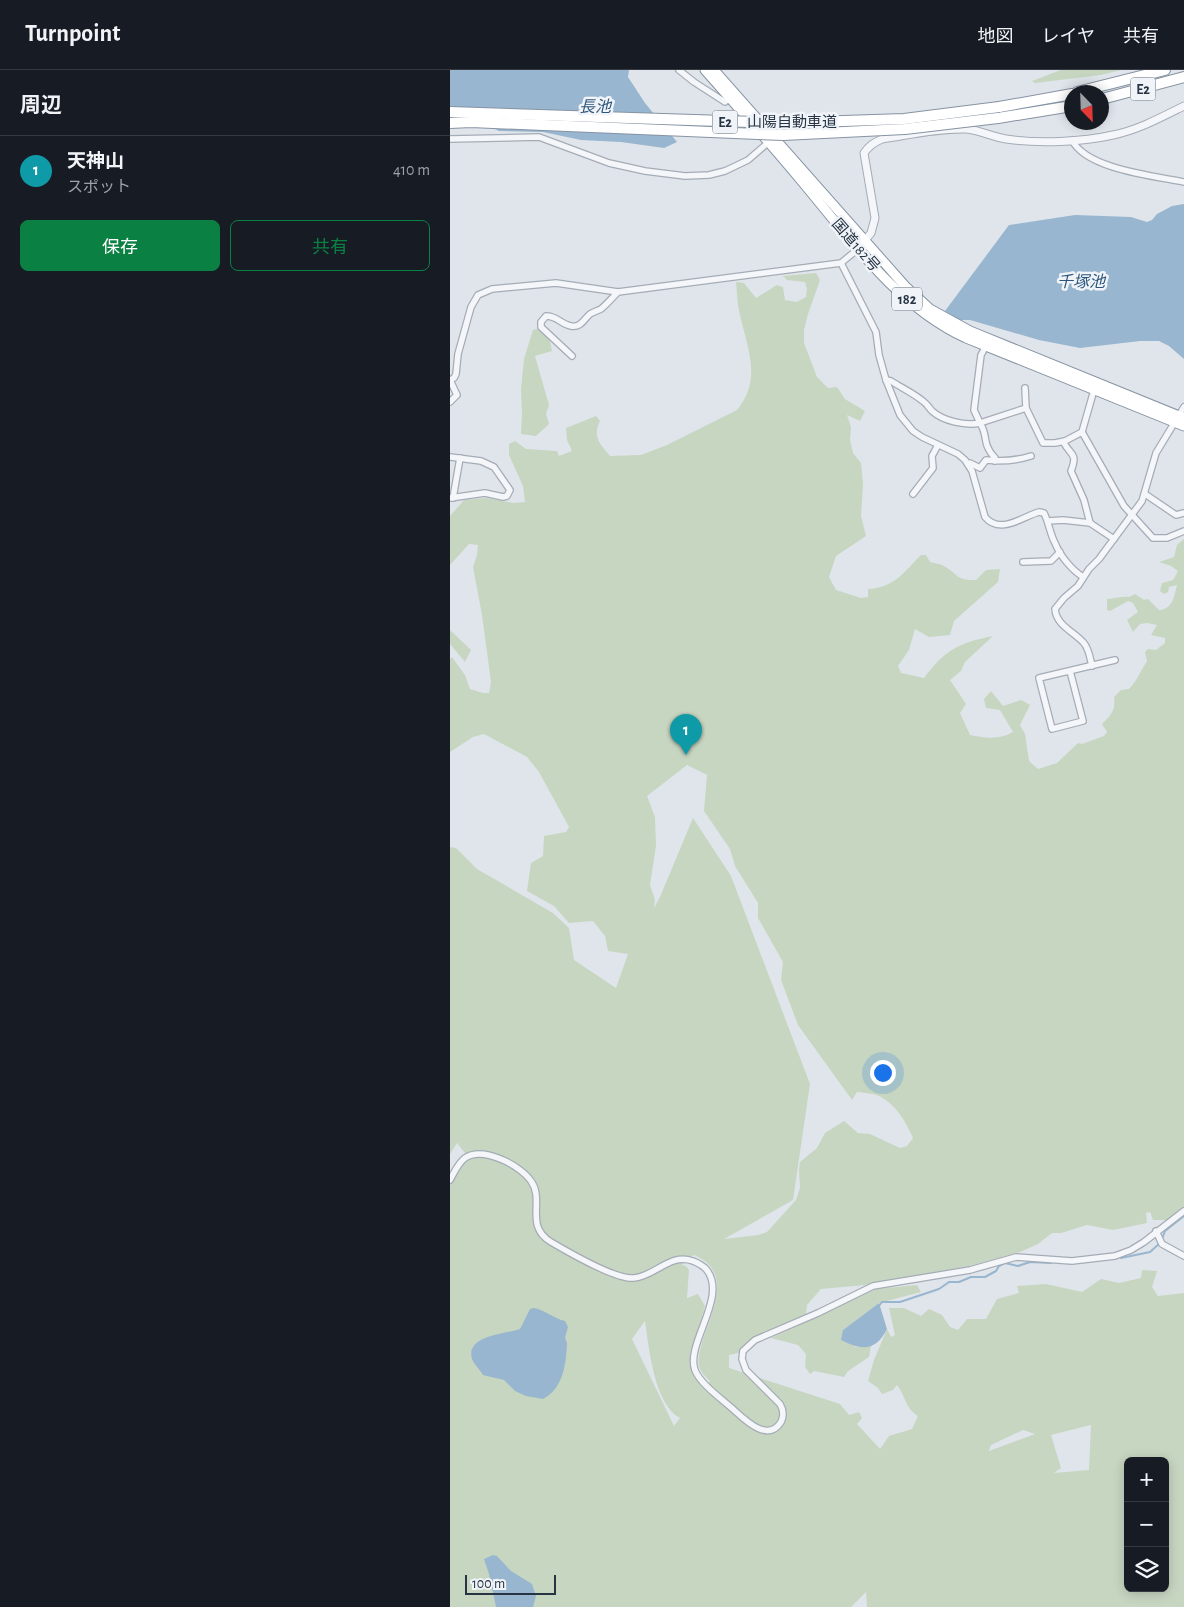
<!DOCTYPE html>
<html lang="ja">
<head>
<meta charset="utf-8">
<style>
  :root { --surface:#171b24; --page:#242831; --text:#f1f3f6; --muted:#9ea1a6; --line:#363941; --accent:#0b8043 }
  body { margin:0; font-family:"Alegreya Sans","Noto Sans JP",sans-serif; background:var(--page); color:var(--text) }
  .controls { position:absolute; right:15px; bottom:15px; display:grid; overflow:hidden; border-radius:8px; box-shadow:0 2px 12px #0003 }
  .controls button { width:45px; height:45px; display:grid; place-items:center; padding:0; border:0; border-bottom:1px solid var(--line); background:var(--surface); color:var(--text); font:25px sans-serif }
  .compass { position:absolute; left:614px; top:15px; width:45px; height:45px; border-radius:50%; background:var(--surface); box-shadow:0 2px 12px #0003; rotate:157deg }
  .scale { position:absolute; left:15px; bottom:12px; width:91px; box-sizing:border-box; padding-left:5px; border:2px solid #273444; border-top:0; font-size:14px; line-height:18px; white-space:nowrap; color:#273444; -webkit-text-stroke:4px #f0f4f8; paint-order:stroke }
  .you { position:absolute; left:432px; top:1002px; width:18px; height:18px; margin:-12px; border:4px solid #fff; border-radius:50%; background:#1a73e8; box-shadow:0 0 0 8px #1a73e833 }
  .badge { display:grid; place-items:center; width:32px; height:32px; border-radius:50%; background:var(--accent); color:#fff; font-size:16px; font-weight:700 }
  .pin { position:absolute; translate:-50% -41px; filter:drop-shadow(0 1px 2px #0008) }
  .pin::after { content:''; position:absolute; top:26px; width:18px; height:15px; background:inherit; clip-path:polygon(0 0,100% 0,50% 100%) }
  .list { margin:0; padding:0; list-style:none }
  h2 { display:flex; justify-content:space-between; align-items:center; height:65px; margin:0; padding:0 20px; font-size:21px }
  h2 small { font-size:16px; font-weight:400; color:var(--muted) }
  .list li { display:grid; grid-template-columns:32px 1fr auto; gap:15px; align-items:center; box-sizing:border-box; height:70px; padding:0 20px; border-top:1px solid var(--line) }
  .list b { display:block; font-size:19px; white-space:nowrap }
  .list p { margin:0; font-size:16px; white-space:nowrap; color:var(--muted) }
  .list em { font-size:16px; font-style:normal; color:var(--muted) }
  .actions { display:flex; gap:10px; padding:15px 20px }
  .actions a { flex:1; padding:11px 0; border:1px solid var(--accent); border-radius:8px; text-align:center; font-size:18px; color:var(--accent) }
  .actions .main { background:var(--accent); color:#fff }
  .icon { flex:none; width:28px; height:28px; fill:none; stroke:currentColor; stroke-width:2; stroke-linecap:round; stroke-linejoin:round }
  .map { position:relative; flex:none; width:734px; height:1537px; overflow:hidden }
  header { display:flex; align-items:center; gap:30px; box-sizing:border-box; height:70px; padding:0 25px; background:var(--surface); border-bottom:1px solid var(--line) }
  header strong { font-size:24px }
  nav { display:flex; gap:28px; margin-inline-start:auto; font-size:18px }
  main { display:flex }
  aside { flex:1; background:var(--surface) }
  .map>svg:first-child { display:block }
</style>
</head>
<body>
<header>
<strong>Turnpoint</strong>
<nav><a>地図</a><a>レイヤ</a><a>共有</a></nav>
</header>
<main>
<aside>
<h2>周辺<small></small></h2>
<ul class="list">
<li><span class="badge" style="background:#0f9aa8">1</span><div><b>天神山</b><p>スポット</p></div><em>410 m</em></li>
</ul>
<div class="actions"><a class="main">保存</a><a>共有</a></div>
</aside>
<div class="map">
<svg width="734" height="1537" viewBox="0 0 734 1537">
  <rect width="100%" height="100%" fill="#e0e5eb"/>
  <g fill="#c7d6c1" fill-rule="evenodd">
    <path d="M611,0H671L651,5L585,13L582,11Z"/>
    <path d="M366,203L370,210L358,244L354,260V273L367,307L378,318L387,317L395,329L415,341L410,351L397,345L401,357L400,370L403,383L411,393L413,414L411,446L416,466L386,486L379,507L386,520L411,528L418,527V519C444,518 455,501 471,485H476L480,492C484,493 489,494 492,495C508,503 505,511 526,510L536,500L550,499L548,512L504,551L500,565L479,567L465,559L459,580L448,596L451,603L474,608C495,580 508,573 543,566L515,592L511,601L500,610L516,634L510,643L520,665C535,668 549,670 563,662L550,640L536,638L534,629L541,621L553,636L571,630L580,635L570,655L575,664L579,691L588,699L607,693L628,673L632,674L654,666L657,662L652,654C661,645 666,640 664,627L671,620L679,619C687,611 691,600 697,591L695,582L698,579L706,580L715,573V568L701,565L707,555L697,553L690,554L683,562L677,550L688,542L683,533L678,531L660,541L657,540V529C665,529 671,526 679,527L685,524L694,530L698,529L709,540C723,539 724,527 727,515L719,517L718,522L714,524L710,521L712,513L723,510L728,501L721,496L709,492L724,487L727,475L734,469V1136L718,1150H703L700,1142L696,1143L697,1153L663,1160L637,1155L611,1163H602L588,1174L570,1182L519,1196L415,1215L371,1219L357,1235L356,1245L296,1275L288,1283L279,1285V1298L390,1334L399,1345L409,1342L412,1348L407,1354L430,1379L439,1366L462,1359L468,1346C455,1338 456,1327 447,1315L443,1320L432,1324L428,1318L418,1311L424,1290L437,1259L441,1267L445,1265L439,1238H454L471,1246L479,1239L492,1245L500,1257L508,1260L517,1249H536L547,1229L569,1223L567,1216L596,1214L632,1222L651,1209L669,1213L691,1208L692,1200L707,1201L702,1217L708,1226L734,1223V1537H417L416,1522L401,1537H0V1104L24,1082L15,1083L7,1073L0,1084V777L6,778L27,799L103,843L119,858L124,890L166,918L178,884L158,881L155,866L143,851L119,853L104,836L77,821L81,793L93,786L94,766L116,762L119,757L89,702L77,687L34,664L23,667L0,682V589L2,587L15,605L20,619L33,623H39L41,612L32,545L23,497L27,485L28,475L19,474L0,495V446L14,430L36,428L64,433L75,432L73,416L59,385V374L65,371L76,379L107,381L109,386L122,381L117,370L116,358L146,346L150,351C142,367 150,374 160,386L191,385L217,375L287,340C315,306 294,272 288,235C287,228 287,220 286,212L294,213L306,228L327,215L333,217L335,230L347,232L356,227L357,219L355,212L337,210L333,206ZM237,695L257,705L254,741L280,779L285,796L308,833V848L333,892L331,910L348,955L402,1030L407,1022C414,1023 425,1023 431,1027C446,1035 456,1052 463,1068L457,1076L450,1078L420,1064L408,1063L394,1051L375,1063L367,1078L350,1092L349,1100L350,1118L346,1130L317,1162L308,1165L274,1169L343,1130L360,1014L281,806L243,748L210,827L204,838L205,830L200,815L206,776L205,747L197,726ZM244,1185C283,1201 263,1240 253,1269C251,1277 247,1288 249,1296C251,1303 256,1307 260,1311L255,1318C245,1310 240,1300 241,1288L255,1236L248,1224L237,1228L239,1200L236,1196L232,1195L236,1189ZM195,1251C199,1278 204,1334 230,1348L224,1356L182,1269ZM641,1355L639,1400L604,1403L611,1398L601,1365ZM573,1360L585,1364L539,1381L541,1375ZM678,1391H715V1518H678Z"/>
    <path d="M89,258L100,271L102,281L85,286L99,335L96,344L99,354L86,366L71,364L72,344L71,319L74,289L83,260Z"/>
    <path d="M0,560L21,580L15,592L0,574Z"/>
    <path d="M467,1215L471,1222L429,1233L393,1260L405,1277L421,1276L419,1287L398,1301L394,1307L364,1301L360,1304L355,1297L356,1284L348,1275L321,1268L426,1219Z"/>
  </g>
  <g fill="#98b6cf">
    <path d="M0,0H179L178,7L195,33L227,72L214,78L171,72L131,70L93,62L49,61L0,38Z"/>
    <path d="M734,134V289L719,276L709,271H690L630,278L589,270L520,250H509L495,241L559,155L625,145L681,147L697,152L702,150L707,144L722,136Z"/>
    <path d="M429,1233L437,1259C426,1281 412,1281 391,1270L393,1260Z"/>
    <path d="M84,1238C95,1240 103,1248 115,1251L118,1257L115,1268L117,1273C116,1293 114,1318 93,1329L76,1326L65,1321L54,1310L33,1305C30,1300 24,1294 22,1289C15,1265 57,1264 70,1259L80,1239Z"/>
    <path d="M43,1485L47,1486L61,1501L82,1514L86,1526L83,1537H46L39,1504L34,1489Z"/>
  </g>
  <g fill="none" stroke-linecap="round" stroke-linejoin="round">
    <g stroke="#98b6cf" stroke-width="2">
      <path d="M712,1169L715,1161L734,1146"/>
      <path d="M671,1188L700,1182L710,1173"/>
      <path d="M429,1236L432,1232H450L489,1219L499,1212H509L521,1207H535L546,1201L549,1196L555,1193L568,1196L580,1192L601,1193"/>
    </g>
    <g stroke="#a5acb6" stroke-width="8">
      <g id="minor">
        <path d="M229,0L244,12L275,32L281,27"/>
        <path d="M0,69L89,67L159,93L195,101L235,106L259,105L275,101L298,90L320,71"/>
        <path d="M622,70C636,99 704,106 734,112"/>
        <path d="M391,193L426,262L429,285L436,310L450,345L463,361L472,367L508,384L515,390L522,401L535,447C550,465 572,447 589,442L594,443C599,453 600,464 605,473C610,486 622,500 633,507"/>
        <path d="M536,276L531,285L524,340L530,353L576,338"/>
        <path d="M122,286L91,257V252L96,246C107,246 111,254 121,256C131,258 134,249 140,244C143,242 147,241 151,239C157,234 162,228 168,222"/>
        <path d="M0,310L4,308L6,304L8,284L21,237L28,225L42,219L106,213L168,222L391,193L408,179"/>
        <path d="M0,310L7,325L0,332"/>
        <path d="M436,310L441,311C452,318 465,324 474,332C477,334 479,338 482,341C493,351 515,356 530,353C539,367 531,373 545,388V391"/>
        <path d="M575,318L576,338L593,373H605L615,371"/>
        <path d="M632,362L674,436L703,468H717L734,461"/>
        <path d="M0,387L31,391L44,397L60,420L57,426L53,427L35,423L0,428"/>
        <path d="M518,394L520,393L530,398L536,390C553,392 565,391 581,386"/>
        <path d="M463,424L483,398L482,386L488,375"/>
        <path d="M695,424L726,445L734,443"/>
        <path d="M3,428L10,388"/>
        <path d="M598,451L613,450L640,453L664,469"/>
        <path d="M640,453L634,430L621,401C628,383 621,386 614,373L615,371L632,362L644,320"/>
        <path d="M573,492L601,491L610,482"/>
        <path d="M642,596C640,588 639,578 633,572C624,562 606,555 605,539L614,528L628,516L639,499L649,489L692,431L706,383L734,337"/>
        <path d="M620,601L633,651L602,659L589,608L665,590"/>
        <path d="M0,1110C4,1103 8,1093 15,1088C33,1076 70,1095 81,1111C95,1130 74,1156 101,1172C118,1182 166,1210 184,1208C206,1206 219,1183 243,1191C248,1193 252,1195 256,1199C279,1226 235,1274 245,1300C250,1314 273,1330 284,1340C295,1350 318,1373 331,1352C334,1346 333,1339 330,1334L296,1300L292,1289L293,1281L305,1270L368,1243L423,1216L520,1200L566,1187L622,1191L665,1186L681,1180L694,1172L734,1141"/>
        <path d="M706,1161L712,1174L734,1186"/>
      </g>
    </g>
    <g stroke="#a5acb6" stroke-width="9">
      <path id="tertiary" d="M408,179L421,163L425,148L414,83C419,76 423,73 432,69C459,65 488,58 516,59C530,60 542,67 556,69C589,74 632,72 663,65C688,60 712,47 734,36"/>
    </g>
    <g stroke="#8693a3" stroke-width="11">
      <g id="trunk">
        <path d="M255,0C287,36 319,72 350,109C399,167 445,235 516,268L734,356"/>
        <path d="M264,0L455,216L480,239L520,261L734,348"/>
      </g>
    </g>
    <g stroke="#8693a3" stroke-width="12">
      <g id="motorway">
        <path d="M627,22L715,0"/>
        <path d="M652,29L734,7"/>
        <path d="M549,37L622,24"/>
        <path d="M548,48L622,36"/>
      </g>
    </g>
    <use href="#minor" stroke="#f4f6f9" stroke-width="5.5"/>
    <use href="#tertiary" stroke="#f4f6f9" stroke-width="7"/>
    <use href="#trunk" stroke="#fff" stroke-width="9"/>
    <use href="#motorway" stroke="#fff" stroke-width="10"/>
    <g stroke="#8693a3" stroke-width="12" stroke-linecap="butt">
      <g id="motorway-bridge">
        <path d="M0,42L333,53L454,49L549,37"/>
        <path d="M0,53L21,52L333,65L455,59L548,48"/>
      </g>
    </g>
    <use href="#motorway-bridge" stroke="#fff" stroke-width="10"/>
  </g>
  <g text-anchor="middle" stroke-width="5" stroke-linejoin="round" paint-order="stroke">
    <g fill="#f0f4f8" stroke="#636e7a" stroke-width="1">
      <rect x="680.5" y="7.5" width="25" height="23" rx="4"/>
      <rect x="262.5" y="40.5" width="25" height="23" rx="4"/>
      <rect x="442" y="217.5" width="30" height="23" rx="4"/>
    </g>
    <g font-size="14" font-weight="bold" fill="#273444">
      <text x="693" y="24">E2</text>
      <text x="275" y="57">E2</text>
      <text x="457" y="234">182</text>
    </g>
    <g font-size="15" fill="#273444" stroke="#f0f4f8">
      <text x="342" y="57">山陽自動車道</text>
      <text transform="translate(406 175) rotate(49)" y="5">国道182号</text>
    </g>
    <g font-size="16" font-style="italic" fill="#2c567d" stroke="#f0f4f8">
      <text x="145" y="42">長池</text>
      <text x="631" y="217">千塚池</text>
    </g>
  </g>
</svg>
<div class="controls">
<button>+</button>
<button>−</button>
<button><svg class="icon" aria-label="layers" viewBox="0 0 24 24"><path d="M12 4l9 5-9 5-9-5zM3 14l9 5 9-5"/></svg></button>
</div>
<svg class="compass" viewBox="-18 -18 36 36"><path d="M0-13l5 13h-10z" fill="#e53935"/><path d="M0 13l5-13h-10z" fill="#9ea1a6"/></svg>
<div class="scale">100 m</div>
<div class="you"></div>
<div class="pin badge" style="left:236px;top:685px;background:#0f9aa8">1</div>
</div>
</main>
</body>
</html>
